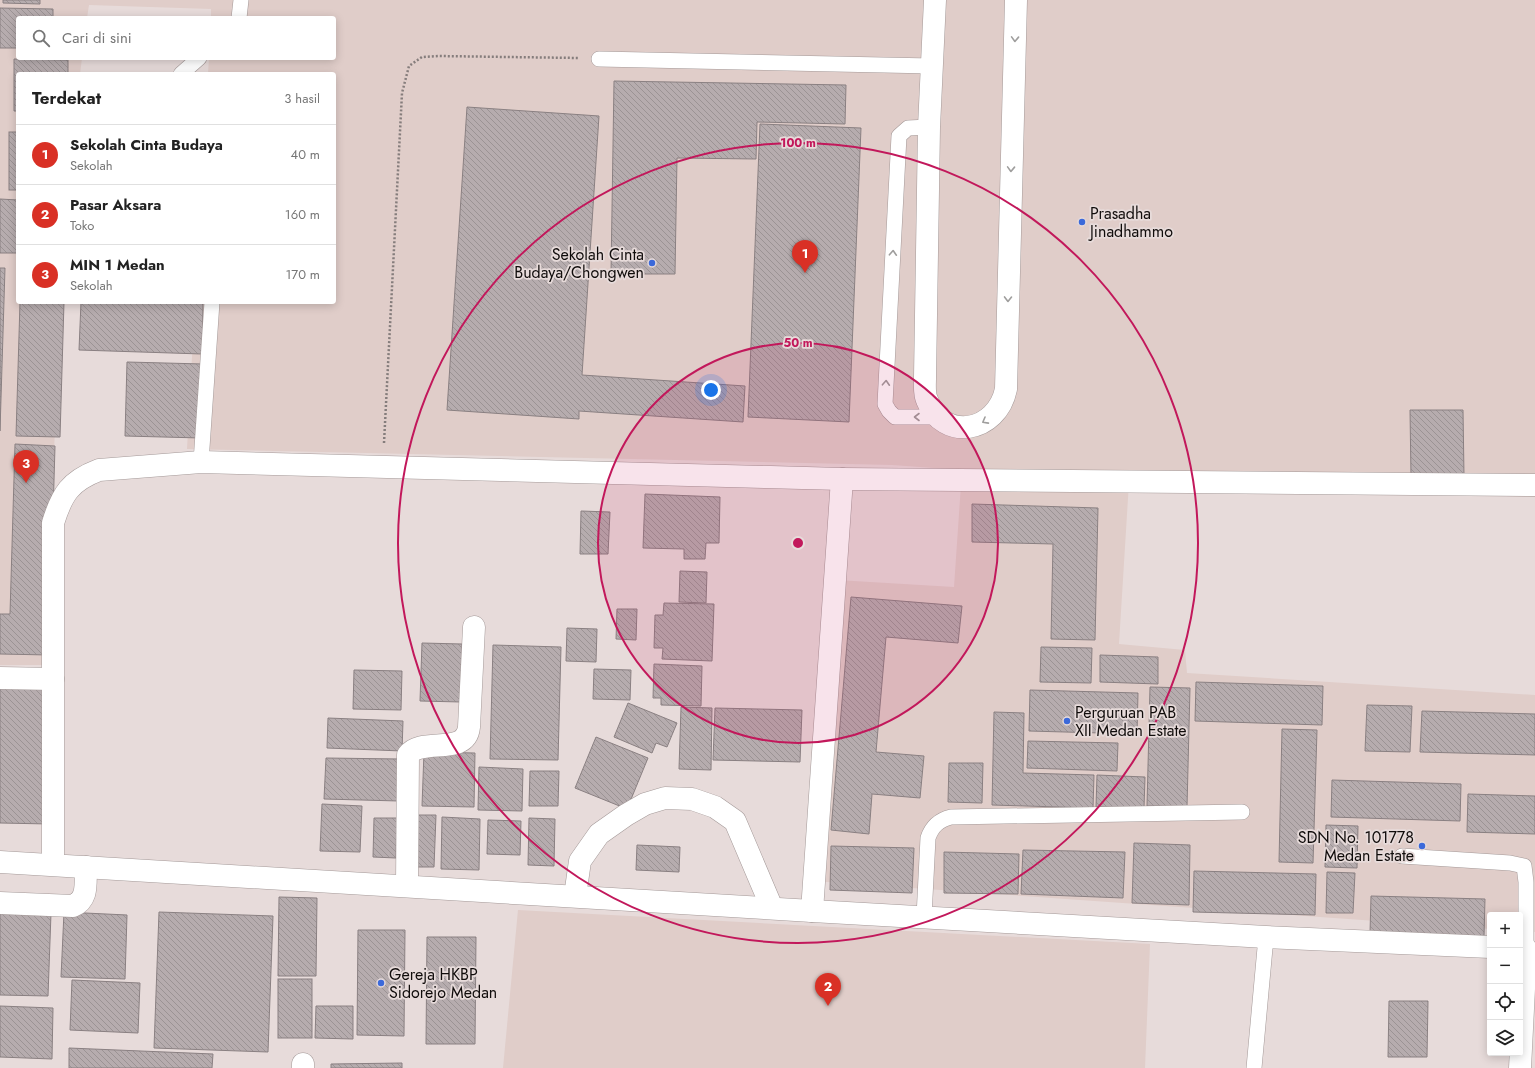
<!DOCTYPE html>
<html lang="id">
<head>
<meta charset="utf-8">
<style>
  :root { --surface:#fff; --page:#f2f2f2; --text:#222; --muted:#767676; --line:#e0e0e0; --accent:#d93025 }
  body { margin:0; font-family:Jost,sans-serif; background:var(--page); color:var(--text) }
  .controls { position:absolute; right:12px; bottom:12px; display:grid; overflow:hidden; border-radius:4px; box-shadow:0 2px 10px #0003 }
  .controls button { width:36px; height:36px; display:grid; place-items:center; padding:0; border:0; border-bottom:1px solid var(--line); background:var(--surface); color:var(--text); font:20px sans-serif }
  .you { position:absolute; left:711px; top:390px; width:14px; height:14px; margin:-10px; border:3px solid #fff; border-radius:50%; background:#1a73e8; box-shadow:0 0 0 6px #1a73e833 }
  .badge { display:grid; place-items:center; width:26px; height:26px; border-radius:50%; background:var(--accent); color:#fff; font-size:13px; font-weight:700 }
  .pin { position:absolute; translate:-50% -33px; filter:drop-shadow(0 1px 2px #0008) }
  .pin::after { content:''; position:absolute; top:21px; width:14px; height:12px; background:inherit; clip-path:polygon(0 0,100% 0,50% 100%) }
  .list { margin:0; padding:0; list-style:none }
  h2 { display:flex; justify-content:space-between; align-items:center; height:52px; margin:0; padding:0 16px; font-size:17px }
  h2 small { font-size:13px; font-weight:400; color:var(--muted) }
  .list li { display:grid; grid-template-columns:26px 1fr auto; gap:12px; align-items:center; box-sizing:border-box; height:60px; padding:0 16px; border-top:1px solid var(--line) }
  .list b { display:block; font-size:15px; white-space:nowrap }
  .list p { margin:0; font-size:13px; white-space:nowrap; color:var(--muted) }
  .list em { font-size:13px; font-style:normal; color:var(--muted) }
  .icon { flex:none; width:22px; height:22px; fill:none; stroke:currentColor; stroke-width:2; stroke-linecap:round; stroke-linejoin:round }
  .map { position:relative; flex:none; width:1535px; height:1068px; overflow:hidden }
  .search { position:absolute; background:var(--surface); box-shadow:0 2px 10px #0003; left:16px; top:16px; width:320px; height:44px; display:flex; align-items:center; gap:10px; box-sizing:border-box; padding:0 14px; border-radius:4px; color:var(--muted); font-size:15px }
  .panel { position:absolute; background:var(--surface); box-shadow:0 2px 10px #0003; left:16px; top:72px; width:320px; height:232px; border-radius:4px }
  .map>svg:first-child { display:block }
</style>
</head>
<body>
<div class="map">
<svg width="1535" height="1068" viewBox="0 0 1535 1068">
  <defs>
    <pattern id="building-back-hatch" width="6" height="6" patternUnits="userSpaceOnUse"><rect width="6" height="6" fill="#b6acae"/><path d="M-1 5l2 2M0 0l6 6M5-1l2 2" fill="none" stroke="#9b9394"/></pattern>
  </defs>
  <rect width="100%" height="100%" fill="#e7dbda"/>
  <g fill="#e0cdc9">
    <path d="M0,0H1535V497L1129,482L1119,644L1185,650L1187,673L1535,695V932L1520,931V915H1490V929L813,881L837,580L954,587L962,470L892,465L187,449L195,302H334V74H208L209,58H334V18H211V9L89,5L87,18H18V58H82L80,74H18V302H61L44,665H0Z"/>
    <path d="M518,910L1150,944L1145,1068H503Z"/>
  </g>
  <g fill="url(#building-back-hatch)" stroke="#8a8082">
    <path d="M3,0H40V4L3,3Z"/>
    <path d="M0,8L53,9V18H18V48H0Z"/>
    <path d="M14,59L68,60V74H18V111H14Z"/>
    <path d="M614,81L846,85L845,124L757,122L756,159L677,158L675,274H611Z"/>
    <path d="M467,107L599,116L582,375L745,386L743,422L579,411V419L447,410Z"/>
    <path d="M760,124L861,128L849,422L748,417Z"/>
    <rect x="9" y="132" width="9" height="58"/>
    <path d="M0,199L18,200V253H0Z"/>
    <path d="M0,268H5L0,431Z"/>
    <path d="M20,302H64L60,437L16,436Z"/>
    <path d="M81,302H203L202,354L79,350Z"/>
    <path d="M127,362L203,364L201,438L125,436Z"/>
    <path d="M1410,410H1463L1464,476L1411,477Z"/>
    <path d="M15,444L55,446L49,655L0,654V614H10Z"/>
    <path d="M645,494L720,497L719,543H706L705,559H684V549L643,548Z"/>
    <path d="M972,504L1098,508L1095,640L1051,639L1053,544L972,542Z"/>
    <path d="M581,511L610,512L608,554H580Z"/>
    <path d="M680,571L707,572L706,603L679,602Z"/>
    <path d="M851,597L962,606L958,643L886,637L876,752L924,756L920,798L872,794L869,834L831,830Z"/>
    <path d="M664,603L714,604L712,661L662,659L663,648H654L655,615H663Z"/>
    <path d="M617,609H637L636,640L616,639Z"/>
    <path d="M567,628L597,629L596,662L566,661Z"/>
    <path d="M422,643L462,644L461,702L420,701Z"/>
    <path d="M493,645L561,647L558,760L490,759Z"/>
    <path d="M1041,647L1092,648L1091,683L1040,682Z"/>
    <path d="M1100,655L1158,657V684L1100,682Z"/>
    <path d="M654,664L702,666L701,706L661,705V698H653Z"/>
    <path d="M594,669L631,670L630,700L593,699Z"/>
    <path d="M354,670L402,671L401,710L353,709Z"/>
    <path d="M1196,682L1323,686L1322,725L1195,721Z"/>
    <path d="M0,683H51L49,824L0,823Z"/>
    <path d="M1150,687L1190,688L1187,807L1147,806Z"/>
    <path d="M1030,690L1138,693L1137,734L1029,731Z"/>
    <path d="M628,703L677,723L667,747L656,743L652,753L614,737Z"/>
    <path d="M1367,705L1412,706L1410,752L1365,751Z"/>
    <path d="M681,707L712,708L711,770L679,769Z"/>
    <path d="M715,708L802,710L800,762L713,760Z"/>
    <path d="M1422,711L1535,714V755L1420,752Z"/>
    <path d="M994,712L1024,713L1023,773L1094,775L1093,808L992,805Z"/>
    <path d="M328,718L403,721L402,751L327,748Z"/>
    <path d="M1282,729L1317,730L1313,863L1279,862Z"/>
    <path d="M596,737L648,758L627,809L575,788Z"/>
    <path d="M1028,741L1118,743L1117,771L1027,768Z"/>
    <path d="M424,752L475,753L474,807L422,806Z"/>
    <path d="M326,758L400,759L399,801L324,799Z"/>
    <path d="M949,763H983L982,803L948,802Z"/>
    <path d="M479,767L523,769L522,811L478,810Z"/>
    <path d="M530,771H559L558,806H529Z"/>
    <path d="M1097,775L1145,777L1144,808L1096,807Z"/>
    <path d="M1332,780L1461,784L1460,821L1331,817Z"/>
    <path d="M1468,794L1535,796V834L1467,832Z"/>
    <path d="M322,804L362,806L360,852L320,851Z"/>
    <path d="M416,815H436L434,867H415Z"/>
    <path d="M442,817L480,819L479,870L441,869Z"/>
    <path d="M374,818H397L396,858L373,857Z"/>
    <path d="M529,818L555,819L554,866L528,865Z"/>
    <path d="M488,820L521,821L520,855L487,854Z"/>
    <path d="M1326,825L1358,826L1357,868L1325,867Z"/>
    <path d="M1134,843L1190,845L1189,905L1132,903Z"/>
    <path d="M637,845L680,847L679,872L636,870Z"/>
    <path d="M831,846L914,848L912,893L830,890Z"/>
    <path d="M1023,850L1125,852L1123,898L1021,894Z"/>
    <path d="M944,852L1019,854L1018,894L944,893Z"/>
    <path d="M1194,871L1316,874L1315,915L1193,912Z"/>
    <path d="M1327,872L1355,873L1353,913H1326Z"/>
    <path d="M1371,896L1485,899L1484,936L1370,933Z"/>
    <path d="M279,897L317,898L316,976H278Z"/>
    <path d="M0,911L51,913L48,996L0,995Z"/>
    <path d="M64,912L127,915L125,979L61,977Z"/>
    <path d="M159,912L273,916L268,1052L154,1048Z"/>
    <path d="M358,930H405L404,1036L357,1035Z"/>
    <path d="M427,937H476L475,1044H426Z"/>
    <rect x="278" y="979" width="34" height="59"/>
    <path d="M72,980L140,983L138,1033L70,1030Z"/>
    <path d="M1389,1001H1428L1427,1057H1388Z"/>
    <path d="M0,1006L53,1008L52,1059L0,1057Z"/>
    <path d="M316,1006H353V1039L315,1038Z"/>
    <path d="M69,1048L213,1054L212,1068H69Z"/>
    <path d="M402,1063V1068H331V1064Z"/>
  </g>
  <g fill="none" stroke-linecap="round" stroke-linejoin="round">
    <g stroke="#a49998" stroke-width="16">
      <g id="lane">
        <path d="M239,18L241,0"/>
        <path d="M599,59L932,66"/>
        <path d="M181,74L199,58"/>
        <path d="M929,127L908,128L899,136L885,404L889,411L895,417H937"/>
        <path d="M201,462L212,302"/>
        <path d="M1402,856L1510,863L1524,866L1526,882V949"/>
        <path d="M924,917L928,838C932,826 939,820 951,817L1242,812"/>
        <path d="M1254,1068L1266,937"/>
      </g>
    </g>
    <g stroke="#a49998" stroke-width="23">
      <g id="street">
        <path d="M935,0L929,127L925,378C925,385 924,394 927,400C943,442 997,433 1006,389L1016,0"/>
        <path d="M0,678L53,679"/>
        <path d="M0,862L812,911L1266,937L1490,947"/>
        <path d="M53,864V523C62,494 70,481 99,470L201,462L842,479L1535,485"/>
        <path d="M407,886L408,755C421,736 466,757 469,727L474,627"/>
        <path d="M575,896L580,861L599,834L626,815L645,804L665,798L692,799L715,807L735,821L772,908"/>
        <path d="M0,903L73,906C89,899 85,883 86,867"/>
        <path d="M812,911L842,479"/>
        <path d="M303,1068V1064"/>
        <path d="M1520,1068L1526,949"/>
      </g>
    </g>
    <path stroke="#857d7c" stroke-width="2.5" stroke-dasharray="2 2" stroke-linecap="butt" d="M384,443L402,93L409,66L422,57L438,56L579,58"/>
    <use href="#lane" stroke="#fff" stroke-width="15"/>
    <use href="#street" stroke="#fff" stroke-width="22"/>
  </g>
  <defs><path id="oneway-chevron" d="M-2-3.5L2.5 0L-2 3.5" fill="none" stroke-width="1.6" stroke-linecap="round" stroke-linejoin="round"/></defs>
  <g stroke="#9f9e9d">
    <use href="#oneway-chevron" transform="translate(1015 39) rotate(92)"/>
    <use href="#oneway-chevron" transform="translate(1011 169) rotate(92)"/>
    <use href="#oneway-chevron" transform="translate(893 253) rotate(-87)"/>
    <use href="#oneway-chevron" transform="translate(1008 299) rotate(91)"/>
    <use href="#oneway-chevron" transform="translate(886 383) rotate(-87)"/>
    <use href="#oneway-chevron" transform="translate(917 417) rotate(180)"/>
    <use href="#oneway-chevron" transform="translate(985 421) rotate(151)"/>
  </g>
  <circle cx="798" cy="543" r="200" fill="#c2185b" fill-opacity=".12"/>
  <g fill="none" stroke="#c2185b" stroke-width="2">
    <circle cx="798" cy="543" r="200"/>
    <circle cx="798" cy="543" r="400"/>
  </g>
  <g fill="#3b69da" stroke="#e7dbda" stroke-width="1.5">
    <circle cx="1082" cy="222" r="4"/>
    <circle cx="652" cy="263" r="4"/>
    <circle cx="1067" cy="721" r="4"/>
    <circle cx="1422" cy="846" r="4"/>
    <circle cx="381" cy="983" r="4"/>
  </g>
  <g text-anchor="middle" stroke-width="3.5" stroke-linejoin="round" paint-order="stroke">
    <g font-size="16" fill="#100c0b" stroke="#e7dbda" text-anchor="start">
      <text x="1090" y="219">Prasadha<tspan x="1090" dy="18">Jinadhammo</tspan></text>
      <text x="644" y="260" text-anchor="end">Sekolah Cinta<tspan x="644" dy="18">Budaya/Chongwen</tspan></text>
      <text x="1075" y="718">Perguruan PAB<tspan x="1075" dy="18">XII Medan Estate</tspan></text>
      <text x="1414" y="843" text-anchor="end">SDN No. 101778<tspan x="1414" dy="18">Medan Estate</tspan></text>
      <text x="389" y="980">Gereja HKBP<tspan x="389" dy="18">Sidorejo Medan</tspan></text>
    </g>
  </g>
  <circle cx="798" cy="543" r="6" fill="#c2185b" stroke="#e7dbda" stroke-width="2"/>
  <g font-size="12" text-anchor="middle" font-weight="bold" fill="#c2185b" stroke="#e7dbda" stroke-width="3.5" stroke-linejoin="round" paint-order="stroke">
    <text x="798" y="147">100 m</text>
    <text x="798" y="347">50 m</text>
  </g>
</svg>
<div class="controls">
<button>+</button>
<button>−</button>
<button><svg class="icon" aria-label="locate" viewBox="0 0 24 24"><circle cx="12" cy="12" r="6"/><path d="M12 2v4M12 18v4M2 12h4M18 12h4"/></svg></button>
<button><svg class="icon" aria-label="layers" viewBox="0 0 24 24"><path d="M12 4l9 5-9 5-9-5zM3 14l9 5 9-5"/></svg></button>
</div>
<div class="you"></div>
<div class="pin badge" style="left:805px;top:273px">1</div>
<div class="pin badge" style="left:828px;top:1006px">2</div>
<div class="pin badge" style="left:26px;top:483px">3</div>
<div class="search"><svg class="icon" aria-label="search" viewBox="0 0 24 24"><circle cx="10" cy="10" r="6"/><path d="M15 15l6 6"/></svg>Cari di sini</div>
<section class="panel">
<h2>Terdekat<small>3 hasil</small></h2>
<ul class="list">
<li><span class="badge">1</span><div><b>Sekolah Cinta Budaya</b><p>Sekolah</p></div><em>40 m</em></li>
<li><span class="badge">2</span><div><b>Pasar Aksara</b><p>Toko</p></div><em>160 m</em></li>
<li><span class="badge">3</span><div><b>MIN 1 Medan</b><p>Sekolah</p></div><em>170 m</em></li>
</ul>
</section>
</div>
</body>
</html>
